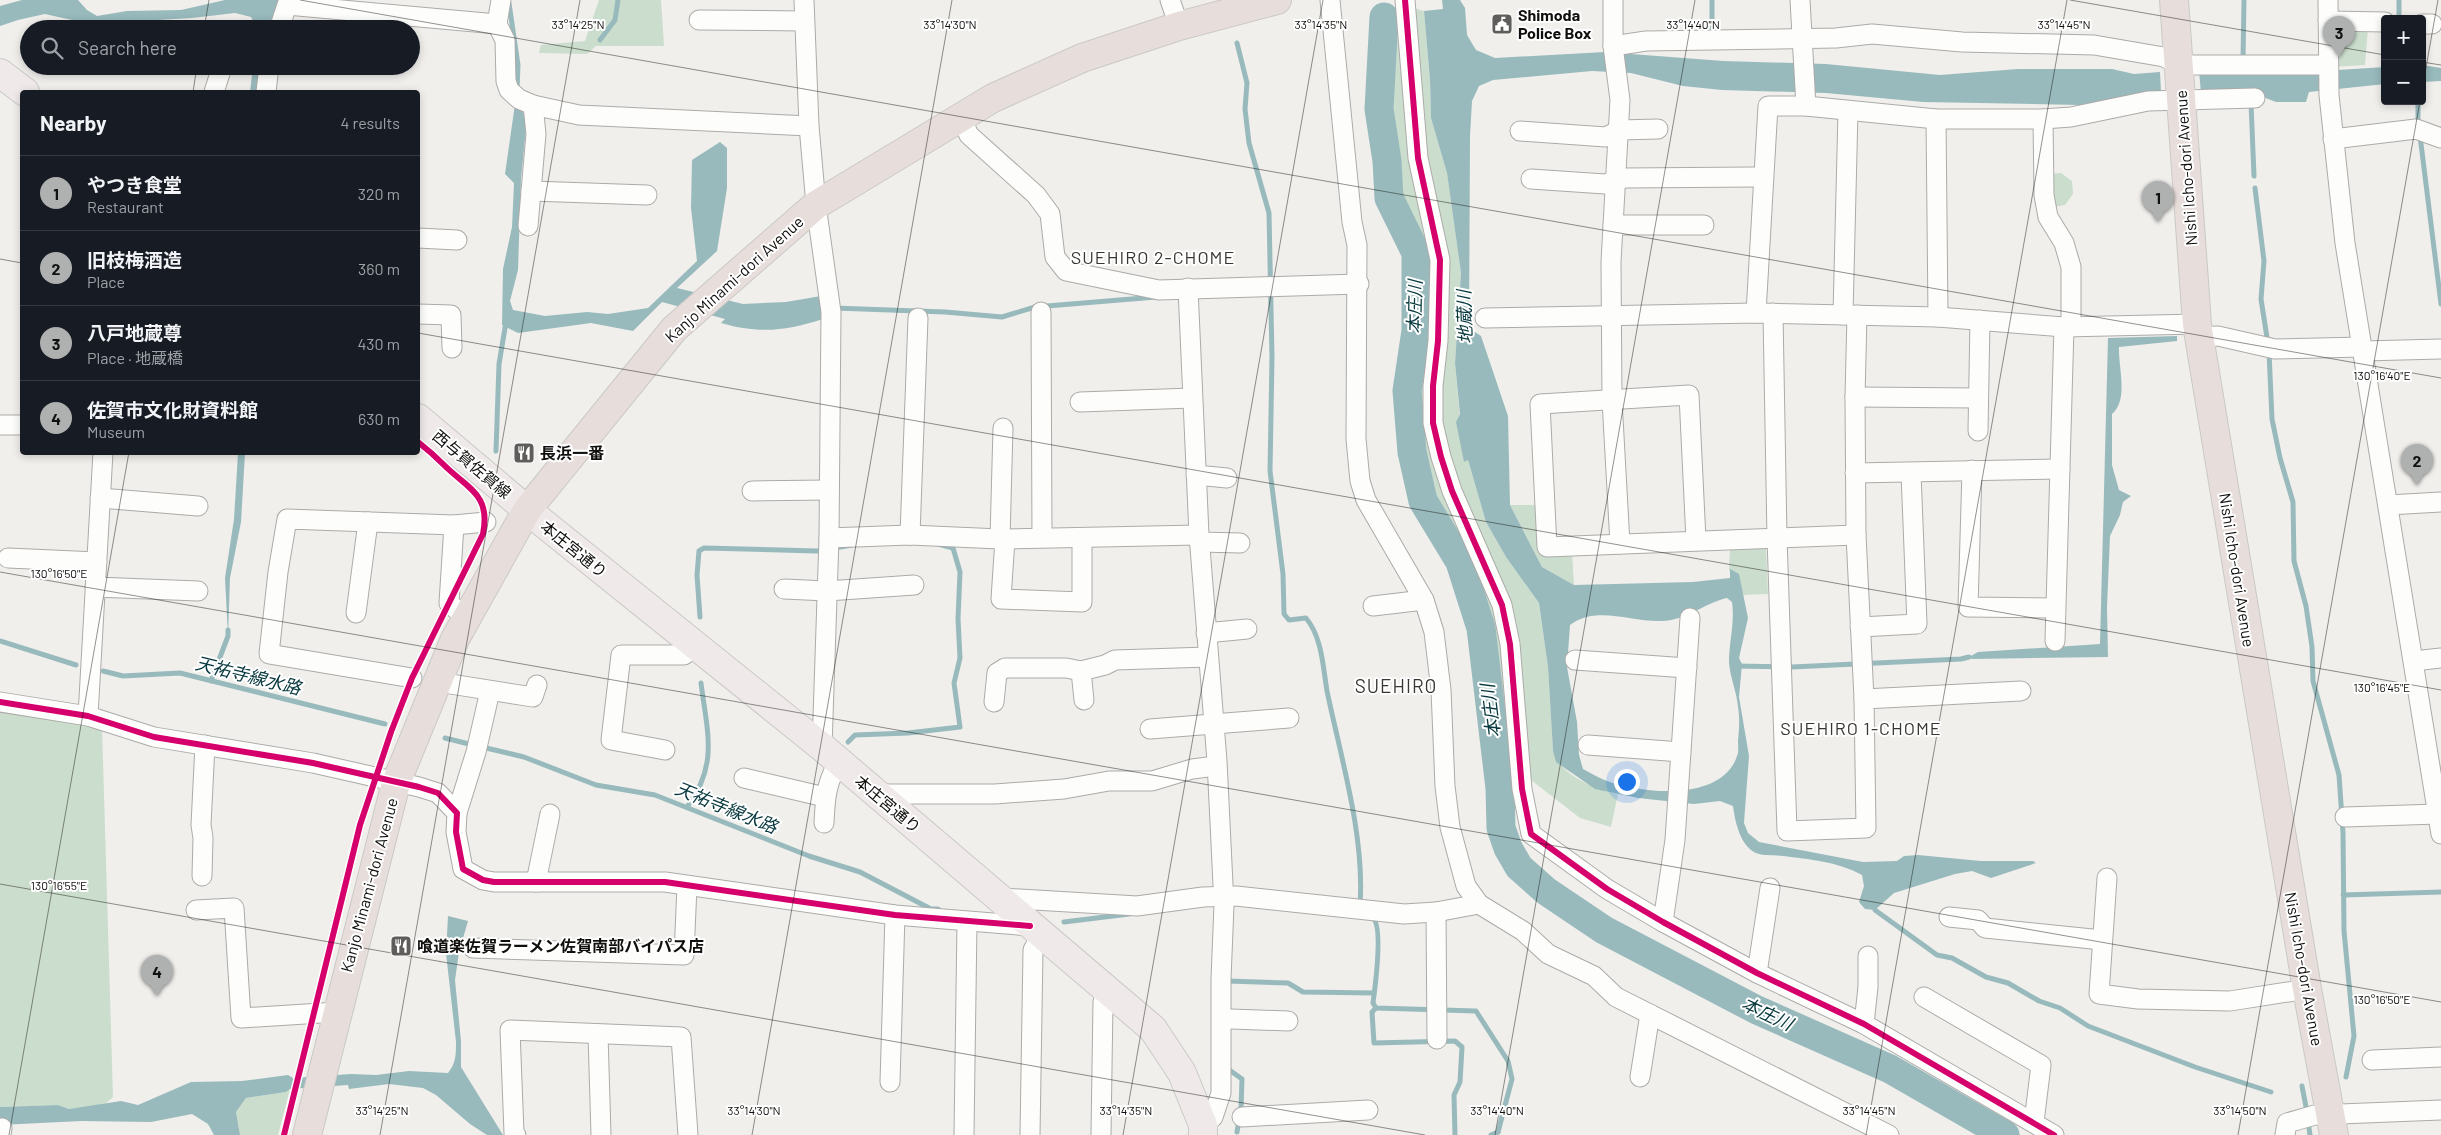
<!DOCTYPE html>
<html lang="en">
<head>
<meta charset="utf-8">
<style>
  :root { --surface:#171b24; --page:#20242c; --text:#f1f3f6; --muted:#9ea1a6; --line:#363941; --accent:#afb0b0 }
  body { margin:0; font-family:Barlow,"Noto Sans JP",sans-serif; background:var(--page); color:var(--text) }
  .controls { position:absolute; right:15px; top:15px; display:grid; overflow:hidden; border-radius:5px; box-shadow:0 2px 8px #0003 }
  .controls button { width:45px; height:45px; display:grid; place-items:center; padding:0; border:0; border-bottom:1px solid var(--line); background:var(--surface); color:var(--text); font:25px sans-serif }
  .you { position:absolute; left:1626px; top:781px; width:18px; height:18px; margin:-12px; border:4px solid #fff; border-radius:50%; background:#1a73e8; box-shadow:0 0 0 8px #1a73e833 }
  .badge { display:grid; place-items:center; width:32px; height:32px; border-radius:50%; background:var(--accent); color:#111; font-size:16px; font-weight:700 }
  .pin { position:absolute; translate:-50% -41px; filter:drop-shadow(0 1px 2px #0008) }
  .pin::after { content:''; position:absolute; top:26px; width:18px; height:15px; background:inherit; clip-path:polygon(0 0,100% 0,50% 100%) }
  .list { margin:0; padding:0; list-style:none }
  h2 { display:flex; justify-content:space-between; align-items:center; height:65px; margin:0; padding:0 20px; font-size:21px }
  h2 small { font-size:16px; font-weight:400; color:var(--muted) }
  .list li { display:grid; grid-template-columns:32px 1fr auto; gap:15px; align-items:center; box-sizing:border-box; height:75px; padding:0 20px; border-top:1px solid var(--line) }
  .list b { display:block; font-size:19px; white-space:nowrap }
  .list p { margin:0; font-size:16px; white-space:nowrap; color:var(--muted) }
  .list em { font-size:16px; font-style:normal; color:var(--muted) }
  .icon { flex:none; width:28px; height:28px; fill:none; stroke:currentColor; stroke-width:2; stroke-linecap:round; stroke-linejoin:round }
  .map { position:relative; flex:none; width:2441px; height:1135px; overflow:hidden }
  .search { position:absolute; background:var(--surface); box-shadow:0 2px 8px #0003; left:20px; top:20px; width:400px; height:55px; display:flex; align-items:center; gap:12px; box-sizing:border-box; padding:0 18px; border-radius:28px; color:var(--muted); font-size:19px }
  .panel { position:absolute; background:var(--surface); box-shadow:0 2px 8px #0003; left:20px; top:90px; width:400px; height:365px; border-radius:5px }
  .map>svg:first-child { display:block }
</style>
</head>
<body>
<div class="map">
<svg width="2441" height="1135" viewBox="0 0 2441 1135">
  <rect width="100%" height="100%" fill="#f0efec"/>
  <g fill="#cbddcd">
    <path d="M599,0H661L664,46H596L587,54L539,53L541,45L585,41Z"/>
    <path d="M1410,7L1424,11L1430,80L1431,118L1447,173L1461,273L1455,363L1464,462L1468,460L1486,522L1506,557L1539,603L1548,667L1553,751C1561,776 1595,789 1618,794L1611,827L1580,818L1531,780L1512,793L1487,623L1466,556L1428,496L1413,400L1424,330V251L1400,193L1386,92L1393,13Z"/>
    <path d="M2332,26L2368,28L2365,65L2332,67Z"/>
    <path d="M2061,173L2072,181L2073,194L2065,205L2054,207L2049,174Z"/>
    <path d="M1510,505H1536L1540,554L1572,553L1574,585L1542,567Z"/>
    <path d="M1730,547H1766L1768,594L1741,595L1738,576L1729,570Z"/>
    <path d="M0,710L102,727L113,1097L106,1103L86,1108L69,1109L58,1105L0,1107Z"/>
    <path d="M290,1089L278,1135H240L236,1112L246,1098L286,1092Z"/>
  </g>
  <g fill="#98babc" fill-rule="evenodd">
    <path d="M22,0H78L87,10L97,16L127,11L181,10L225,0H278L272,29H257L251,17L235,13L192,18L90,24L45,14L18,20L0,26V6Z"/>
    <path d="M1442,0H1460L1465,8L1467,35L1476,50L1495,58L1605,52L1723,61L1826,64L1940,75L2018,69H2112L2134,74L2160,72L2338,70L2385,67V84L2309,92L2306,102H2276L2255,94L2136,95L2081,105L1923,102L1826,93L1722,90L1683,86L1631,73L1592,71L1493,80L1479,86L1472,101L1470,136L1469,328L1481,336L1508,416L1510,505L1542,567L1574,585L1693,582L1730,578V569L1739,574L1748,618L1739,658L1742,664L1739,697L1749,756L1744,823L1748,833L1759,842L1863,862L1897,861L1904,856L1918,855L1981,861H2033L2036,863L1991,878L1972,871L1955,874L1894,893L1875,910L1865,909L1859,902L1864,886L1862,875C1839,862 1808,859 1783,856C1775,855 1763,856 1756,853C1740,846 1735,821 1733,806L1720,801L1694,804L1638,798L1595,789L1556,762L1553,751L1548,667L1539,603L1506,557L1486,522L1468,460L1464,462L1456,422L1460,414L1455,363L1461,273L1447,173L1431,118L1430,80L1424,11L1443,9ZM1727,598L1732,602C1735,622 1729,642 1729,662C1730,678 1737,692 1738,707C1740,718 1739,730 1738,741C1738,746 1739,752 1737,756C1722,802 1642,794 1607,781C1599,778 1591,773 1583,769L1579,755L1577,722L1567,667L1570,625C1596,605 1631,622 1661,621C1686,621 1704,603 1727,598Z"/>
    <path d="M2422,65L2441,68V81L2422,82Z"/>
    <path d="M253,66H262L258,92H250Z"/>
    <path d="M515,104L519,106L525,116L526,128L521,179L518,270L510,301L513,310L545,316L587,312L608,314L648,308L697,261L691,208L692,160L720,142L727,148V188L717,251L677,288L743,304L786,302L821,296L823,319C786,331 759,334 721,323L725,319L662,302L633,331L591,323L518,333L502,325L503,269L512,227L514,183L505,174Z"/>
    <path d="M2177,336V341L2119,347C2118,367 2129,400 2112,414V465L2119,490L2131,496L2123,502L2120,515L2110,536L2107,607L2108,657L1972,659L1969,657L1978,652L2100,644L2108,338Z"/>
    <path d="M238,453H245L241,522L230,578L228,636L225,578L234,519Z"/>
    <path d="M448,916L468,921L459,952L455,980L461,1041V1067L503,1135H487L470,1124L436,1095L423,1088L389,1084L349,1089L348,1085L290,1089L286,1092L246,1098L236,1112L240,1135H214L208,1124L192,1114L151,1122L81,1121L0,1125V1107L58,1105L69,1109L121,1101L138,1105L191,1082L242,1081L288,1075L293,1078L351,1074L376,1075L409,1071L448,1073C456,1063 456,1054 456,1042L446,953Z"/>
  </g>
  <path fill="#f0efec" d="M2199,71L2201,93L2161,92L2160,72Z"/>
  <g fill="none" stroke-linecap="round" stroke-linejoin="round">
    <g stroke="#98babc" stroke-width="5">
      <path d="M1712,0V36"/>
      <path d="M509,3L518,65L517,91"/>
      <path d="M2399,19V0"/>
      <path d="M600,40L615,20L618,0"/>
      <path d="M1237,43L1247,83L1245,109L1249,143L1269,213L1272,357L1270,471L1283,574L1284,614L1289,620L1306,618C1322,637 1323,667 1327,691C1341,758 1365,837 1360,905"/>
      <path d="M2243,60L2244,0"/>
      <path d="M2418,101V125"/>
      <path d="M2251,103L2254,176"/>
      <path d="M2420,136L2441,304"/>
      <path d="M2255,188L2264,261L2261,299L2268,344"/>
      <path d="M834,308L945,312L1002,317L1035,307L1156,297"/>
      <path d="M2269,352L2272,419L2280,458L2293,502L2294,561L2306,606L2312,647L2313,681L2339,775L2343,833L2344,931L2354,1036L2346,1077"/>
      <path d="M496,451L499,364L506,322"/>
      <path d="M700,617L697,575L699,551L704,548L817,551L852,545"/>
      <path d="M0,641L76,665"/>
      <path d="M1735,666L1792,667L1961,659L1969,657"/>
      <path d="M103,671L123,676L180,673L385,724"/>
      <path d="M211,681L228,636V630"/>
      <path d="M445,738L473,745"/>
      <path d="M848,742L855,735L908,733L960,727L954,683L960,658L958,619L960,572L953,548L938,544"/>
      <path d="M482,747L524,757L596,785L655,795L809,856L860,872L931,909H938"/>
      <path d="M687,807C719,765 707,731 701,683"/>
      <path d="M2343,895L2441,892"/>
      <path d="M1874,905L1875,910L1937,955L1952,958L1986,977L2008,983L2039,1001L2060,1008L2088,1026L2195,1067L2271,1092"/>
      <path d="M1373,918C1383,927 1375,988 1373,1003L1376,1008L1476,1011L1508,1061L1512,1079L1498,1132"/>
      <path d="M1064,922L1129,914"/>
      <path d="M1228,984V981L1288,983L1303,992L1374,993"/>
      <path d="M1376,1008L1372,1012L1374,1043L1455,1041L1462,1047L1460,1082L1454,1095L1455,1135"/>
      <path d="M1228,1065V1069L1242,1079L1241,1109L1237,1132"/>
      <path d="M2302,1086L2307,1112"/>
      <path d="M2308,1121L2310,1135"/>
      <path d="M1491,1135L1498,1132"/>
    </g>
    <path stroke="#98babc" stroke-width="29" d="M1384,17L1379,109L1387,161L1389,198L1416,253V331L1407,391L1412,452L1423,501L1460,562L1481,628L1500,788L1501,828L1508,848L1519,867L1546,891L1604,930L1757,1010L1890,1069L2005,1135"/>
    <g stroke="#acaba9" stroke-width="21">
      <g id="street">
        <path d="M804,0L809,126L816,205L831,312L829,538L822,747"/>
        <path d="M1170,0L1179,26"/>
        <path d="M1330,0L1352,222L1357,245L1356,439L1360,481L1366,500L1424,600L1434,632L1441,690L1445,786L1450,827L1466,886L1479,904"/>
        <path d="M1405,0L1418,158L1440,260L1438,341L1433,386V423L1441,457L1452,491L1502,605L1510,644L1522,789L1531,834L1607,889L1663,922L1757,973L1864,1024L2054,1135"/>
        <path d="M1613,0V46L1620,100L1611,262L1612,400L1620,544"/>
        <path d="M1800,0L1806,106"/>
        <path d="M2328,0L2329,95L2345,243L2441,834"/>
        <path d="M699,20L804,21"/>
        <path d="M2328,21L2385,22"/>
        <path d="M497,24L501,0"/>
        <path d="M2422,24H2432"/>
        <path d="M279,29L287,5L497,24L505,40L506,81L509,90L519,99L533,105L579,115L809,126"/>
        <path d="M1613,46L1646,41L1836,38L1872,34L1962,42L2094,45L2164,57L2179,65H2328"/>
        <path d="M214,92L222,67"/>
        <path d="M266,92L269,66"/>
        <path d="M961,118L969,135L1036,195L1050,214L1055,257L1066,271L1159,290L1359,284"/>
        <path d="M1936,119L1938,317"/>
        <path d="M2043,119L2044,195L2048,217L2064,243L2071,267V327"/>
        <path d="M1520,131L1606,137L1619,130L1658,129"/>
        <path d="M2333,139L2416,129L2441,138"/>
        <path d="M1531,179L1605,184L1625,178L1754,177"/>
        <path d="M531,191L647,195"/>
        <path d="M1613,225H1704"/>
        <path d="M528,226L536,134L533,105"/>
        <path d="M418,238L457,240"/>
        <path d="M1188,288L1199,535L1217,761L1224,905L1221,979V1093L1213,1117L1203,1125"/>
        <path d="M1041,312L1042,537"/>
        <path d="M1756,313L1768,106H1806L1936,119H2043L2071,117L2148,101L2255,98"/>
        <path d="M1773,313L1777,538L1787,831L1866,828L1864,699L2021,691"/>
        <path d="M418,314L451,315L452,348"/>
        <path d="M1843,315L1848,111"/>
        <path d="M1857,315L1855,397L1856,535L1864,699"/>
        <path d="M1485,318L1756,313L1938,317L2064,327L2197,324"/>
        <path d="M2199,337L2218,336L2275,349L2362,347"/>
        <path d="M2363,351L2441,349"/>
        <path d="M1855,397L1978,398"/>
        <path d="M1080,402L1192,398"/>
        <path d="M0,425H22"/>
        <path d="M1978,431L1980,320"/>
        <path d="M1972,470L1968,607L2055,608"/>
        <path d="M1855,473L2060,469"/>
        <path d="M1196,475L1227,478"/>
        <path d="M752,491L829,490"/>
        <path d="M100,498L198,506"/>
        <path d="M2388,505L2441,502"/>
        <path d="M454,525L486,522"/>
        <path d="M910,535L918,318"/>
        <path d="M829,538L910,535L1000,539L1199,535"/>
        <path d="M1000,539L1003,428"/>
        <path d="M1005,539L1001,599L1082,602V539"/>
        <path d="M1696,540L1689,395L1540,404L1547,547L1856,535"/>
        <path d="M1199,542L1240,543"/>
        <path d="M8,558L97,562"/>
        <path d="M95,587L198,591"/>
        <path d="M784,589L827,591L914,585"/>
        <path d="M1373,606L1424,600"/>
        <path d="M356,613L368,522"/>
        <path d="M1860,627L1917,624L1911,473"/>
        <path d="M1206,633L1247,629"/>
        <path d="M2055,641L2064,327"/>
        <path d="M1575,660L1687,668"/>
        <path d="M2414,661L2441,658"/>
        <path d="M1081,671L1084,700"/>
        <path d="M412,678L269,654L278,572L287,519L454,525L449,603L467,619"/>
        <path d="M438,682L533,697L537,685"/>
        <path d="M0,702L88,716L154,737L313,763L419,787L438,793L457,813L456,832L463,869L483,880L494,882H665L895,915L1030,926"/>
        <path d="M994,702L997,673L1005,668H1066L1081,671L1105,665L1115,660L1208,657"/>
        <path d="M88,716L103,452"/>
        <path d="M1150,729L1289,718"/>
        <path d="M1588,745L1681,752"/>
        <path d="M665,750L611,740L621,655H684L696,646"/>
        <path d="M744,778L825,797"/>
        <path d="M875,794H995L1064,789L1109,781H1152L1192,769L1216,766"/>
        <path d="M457,813L476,752L490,691"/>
        <path d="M2345,817L2438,814"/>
        <path d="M824,823C825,800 826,782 839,762"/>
        <path d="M202,876L203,838L201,825L205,745"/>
        <path d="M2107,878L2099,994L2138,999L2230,1001L2307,989"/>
        <path d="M536,882L550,814"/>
        <path d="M1001,898L1137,906L1203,897L1236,896L1404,914L1436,912L1479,904L1523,931L1548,954L1594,976L1616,997L1889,1135"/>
        <path d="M196,910L234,908L241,1018L337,1012"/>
        <path d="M1436,912L1437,1039"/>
        <path d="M1949,917L1978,920L1985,928L2102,940"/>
        <path d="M1663,922L1675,840L1690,618"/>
        <path d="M473,948L684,955L687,886"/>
        <path d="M1757,973L1770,888"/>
        <path d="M1924,997L2041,1065L2034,1122"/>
        <path d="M1231,1019L1288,1021"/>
        <path d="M1864,1024L1868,987V956"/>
        <path d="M598,1034L601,1135"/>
        <path d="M2372,1060L2441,1057"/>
        <path d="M1640,1077L1650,1014"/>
        <path d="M890,1082L895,915"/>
        <path d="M1242,1117L1368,1110"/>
        <path d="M1,1135L2,1128"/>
        <path d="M516,1135L514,1133L510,1030L681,1037L688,1135"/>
        <path d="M964,1135L967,922"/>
        <path d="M1030,1135L1033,950L1041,936"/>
        <path d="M1101,1135L1103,1002L1107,990"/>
        <path d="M2285,1135L2287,1123L2315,1115L2441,1110"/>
      </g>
    </g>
    <g stroke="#cac9c7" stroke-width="30">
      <g id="primary">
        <path d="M0,73L25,92"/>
        <path d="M418,418L527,510L822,747L1153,1029L1182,1073L1203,1125V1135"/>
      </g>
    </g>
    <g stroke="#cac9c7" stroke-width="30">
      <g id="highway">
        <path d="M2174,0L2197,324L2307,989L2334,1135"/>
        <path d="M307,1135L396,783L455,639L527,510L674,329L816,205L993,98L1082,58L1179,26L1277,0"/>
      </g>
    </g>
    <use href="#street" stroke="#fdfdfc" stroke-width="19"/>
    <use href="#primary" stroke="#efeae9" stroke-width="28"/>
    <use href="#highway" stroke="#e7dddb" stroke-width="28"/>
    <g stroke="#fff" stroke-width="9">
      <g id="cycleway">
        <path d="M1405,0L1418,158L1440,260L1438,341L1433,386V423L1441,457L1452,491L1502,605L1510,644L1522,789L1531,834L1607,889L1663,922L1757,973L1864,1024L2054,1135"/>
        <path d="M0,702L88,716L154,737L313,763L419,787L438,793L457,813L456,832L463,869L483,880L494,882H665L895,915L1030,926"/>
        <path d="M284,1135L360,825L391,732L412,678L483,534C491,494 468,489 444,465C436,457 427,449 418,442"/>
      </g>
    </g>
    <use href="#cycleway" stroke="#d6006c" stroke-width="6"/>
  </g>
  <path fill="none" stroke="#100f0d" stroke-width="1" stroke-opacity="0.45" d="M300,0L2441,378M2070,0L2385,55M204,29L209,0M2422,62L2441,65M2422,90L2438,0M193,92L197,66M0,259L22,263M418,333L2441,690M0,572L2441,1002M0,884L1425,1135M9,1135L129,452M380,1135L580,0M752,1135L952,0M1123,1135L1323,0M1495,1135L1695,0M1866,1135L2067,0M2238,1135L2420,101"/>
  <defs>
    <g id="civic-square" transform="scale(1.125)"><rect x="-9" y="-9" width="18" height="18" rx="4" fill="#5e5d5b" stroke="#fff"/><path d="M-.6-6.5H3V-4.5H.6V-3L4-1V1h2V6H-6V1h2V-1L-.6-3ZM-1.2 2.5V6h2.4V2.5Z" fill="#fff"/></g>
    <g id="restaurant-square" transform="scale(1.125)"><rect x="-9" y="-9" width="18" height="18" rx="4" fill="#5e5d5b" stroke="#fff"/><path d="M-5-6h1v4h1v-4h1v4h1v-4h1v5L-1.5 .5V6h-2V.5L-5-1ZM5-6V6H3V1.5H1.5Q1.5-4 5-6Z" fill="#fff"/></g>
  </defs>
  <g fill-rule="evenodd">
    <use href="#civic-square" x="1502" y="24"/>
    <use href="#restaurant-square" x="524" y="453"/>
    <use href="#restaurant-square" x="401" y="946"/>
  </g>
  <g text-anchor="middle" stroke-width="4" stroke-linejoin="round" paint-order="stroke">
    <g font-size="16" font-weight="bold" fill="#100f0d" stroke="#fff" text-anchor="start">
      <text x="1518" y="21">Shimoda<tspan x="1518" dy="18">Police Box</tspan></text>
      <text x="540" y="459">長浜一番</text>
      <text x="417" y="952">喰道楽佐賀ラーメン佐賀南部バイパス店</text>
    </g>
    <g font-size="16" fill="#100f0d" stroke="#fff">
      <text transform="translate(2186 168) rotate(-94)" y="6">Nishi Icho-dori Avenue</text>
      <text transform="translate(734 279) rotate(-42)" y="6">Kanjo Minami-dori Avenue</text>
      <text transform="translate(472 464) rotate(40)" y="6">西与賀佐賀線</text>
      <text transform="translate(574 549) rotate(39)" y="6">本庄宮通り</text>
      <text transform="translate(2237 570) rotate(81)" y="6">Nishi Icho-dori Avenue</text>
      <text transform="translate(888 804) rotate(40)" y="6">本庄宮通り</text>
      <text transform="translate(369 885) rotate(-75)" y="6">Kanjo Minami-dori Avenue</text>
      <text transform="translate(2304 969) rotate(80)" y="6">Nishi Icho-dori Avenue</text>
    </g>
    <g font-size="18" letter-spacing="1" fill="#383632" stroke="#fff">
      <text x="1153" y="264">SUEHIRO 2-CHOME</text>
      <text x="1861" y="735">SUEHIRO 1-CHOME</text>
    </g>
    <g font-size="18" font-style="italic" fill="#08393e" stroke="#fff">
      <text transform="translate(1415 307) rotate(-89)" y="6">本庄川</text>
      <text transform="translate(1465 317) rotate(-92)" y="6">地蔵川</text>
      <text transform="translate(248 676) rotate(14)" y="6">天祐寺線水路</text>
      <text transform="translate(1491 711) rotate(-97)" y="6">本庄川</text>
      <text transform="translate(726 808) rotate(22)" y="6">天祐寺線水路</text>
      <text transform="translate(1767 1014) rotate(25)" y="6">本庄川</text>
    </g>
    <g font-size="19" letter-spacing="1" fill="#383632" stroke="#fff">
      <text x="1396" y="693">SUEHIRO</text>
    </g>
  </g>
  <g font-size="12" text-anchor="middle" fill="#100f0d" stroke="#fff" stroke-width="4" stroke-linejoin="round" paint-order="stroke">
    <text x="578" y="29">33°14'25"N</text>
    <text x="950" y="29">33°14'30"N</text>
    <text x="1321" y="29">33°14'35"N</text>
    <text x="1693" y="29">33°14'40"N</text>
    <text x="2064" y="29">33°14'45"N</text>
    <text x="2382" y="380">130°16'40"E</text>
    <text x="59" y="578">130°16'50"E</text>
    <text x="2382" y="692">130°16'45"E</text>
    <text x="59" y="890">130°16'55"E</text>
    <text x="2382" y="1004">130°16'50"E</text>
    <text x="382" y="1115">33°14'25"N</text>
    <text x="754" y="1115">33°14'30"N</text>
    <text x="1126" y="1115">33°14'35"N</text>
    <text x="1497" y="1115">33°14'40"N</text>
    <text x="1869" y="1115">33°14'45"N</text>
    <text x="2240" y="1115">33°14'50"N</text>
  </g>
</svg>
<div class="controls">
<button>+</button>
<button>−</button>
</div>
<div class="you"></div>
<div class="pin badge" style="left:2158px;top:222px">1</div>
<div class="pin badge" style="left:2417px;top:485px">2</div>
<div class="pin badge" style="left:2339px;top:57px">3</div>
<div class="pin badge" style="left:157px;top:996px">4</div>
<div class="search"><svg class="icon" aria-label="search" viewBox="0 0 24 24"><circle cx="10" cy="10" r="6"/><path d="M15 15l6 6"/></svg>Search here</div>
<section class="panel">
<h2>Nearby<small>4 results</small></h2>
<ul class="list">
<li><span class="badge">1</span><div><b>やつき食堂</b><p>Restaurant</p></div><em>320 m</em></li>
<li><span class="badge">2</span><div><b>旧枝梅酒造</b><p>Place</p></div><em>360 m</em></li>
<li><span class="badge">3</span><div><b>八戸地蔵尊</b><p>Place · 地蔵橋</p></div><em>430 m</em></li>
<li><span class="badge">4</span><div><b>佐賀市文化財資料館</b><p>Museum</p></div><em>630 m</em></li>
</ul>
</section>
</div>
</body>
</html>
